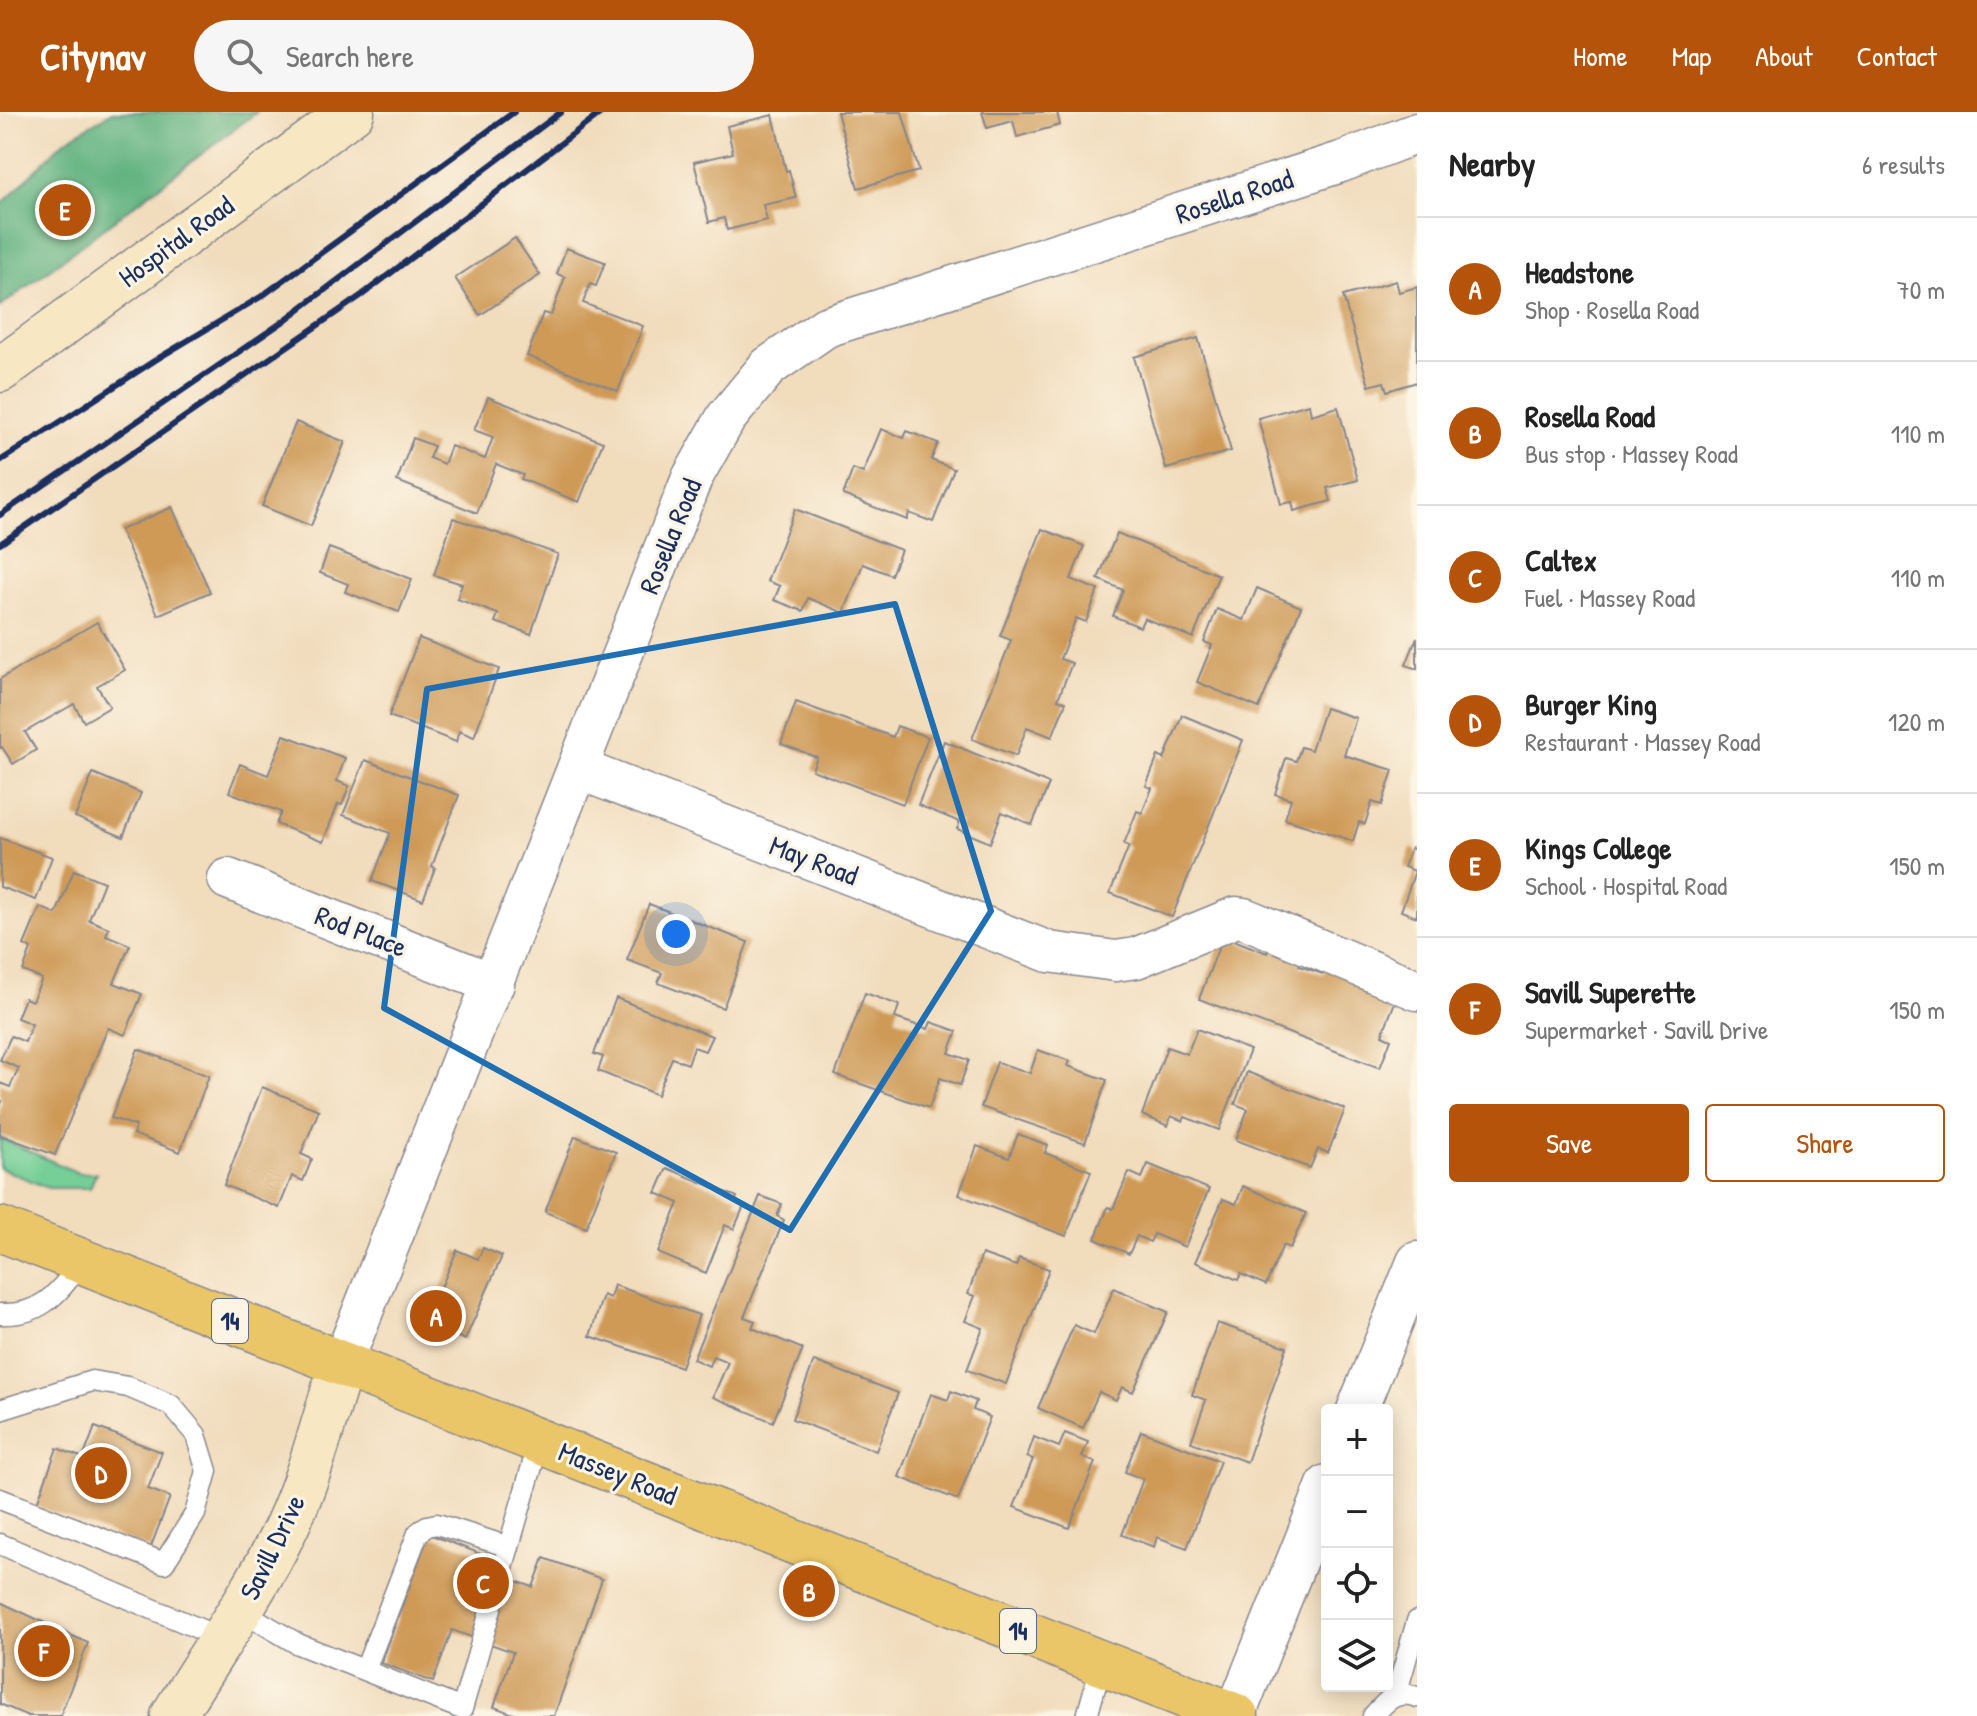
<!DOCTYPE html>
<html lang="en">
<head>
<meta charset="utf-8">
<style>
  :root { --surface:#fff; --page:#f6f6f6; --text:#222; --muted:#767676; --line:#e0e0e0; --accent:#b45309 }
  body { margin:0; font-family:"Patrick Hand",sans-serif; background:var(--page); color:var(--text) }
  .controls { position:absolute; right:24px; bottom:24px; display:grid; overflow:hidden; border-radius:8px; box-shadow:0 4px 20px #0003 }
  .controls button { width:72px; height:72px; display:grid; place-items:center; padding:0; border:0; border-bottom:2px solid var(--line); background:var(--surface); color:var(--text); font:40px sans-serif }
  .you { position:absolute; left:676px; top:822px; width:28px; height:28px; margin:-20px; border:6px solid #fff; border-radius:50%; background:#1a73e8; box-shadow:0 0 0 12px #1a73e833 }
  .badge { display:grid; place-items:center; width:52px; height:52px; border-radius:50%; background:var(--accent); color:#fff; font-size:26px; font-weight:700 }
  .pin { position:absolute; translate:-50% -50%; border:4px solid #fff; box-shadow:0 2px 8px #0006 }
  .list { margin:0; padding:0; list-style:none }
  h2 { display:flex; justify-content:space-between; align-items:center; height:104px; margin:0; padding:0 32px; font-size:34px }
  h2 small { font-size:26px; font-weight:400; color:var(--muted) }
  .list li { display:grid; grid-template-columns:52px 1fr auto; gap:24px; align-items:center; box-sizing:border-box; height:144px; padding:0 32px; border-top:2px solid var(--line) }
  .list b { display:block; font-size:30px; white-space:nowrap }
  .list p { margin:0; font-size:26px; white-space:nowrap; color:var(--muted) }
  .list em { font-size:26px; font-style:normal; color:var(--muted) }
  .actions { display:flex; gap:16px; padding:24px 32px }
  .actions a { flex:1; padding:18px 0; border:2px solid var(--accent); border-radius:8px; text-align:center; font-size:28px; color:var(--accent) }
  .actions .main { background:var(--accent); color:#fff }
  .icon { flex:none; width:44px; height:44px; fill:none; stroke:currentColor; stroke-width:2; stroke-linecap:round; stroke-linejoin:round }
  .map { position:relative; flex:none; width:1417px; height:1604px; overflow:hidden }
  header { display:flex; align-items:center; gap:48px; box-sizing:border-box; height:112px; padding:0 40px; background:var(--accent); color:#fff }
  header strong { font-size:38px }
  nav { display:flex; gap:44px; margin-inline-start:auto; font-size:28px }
  .search { width:560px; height:72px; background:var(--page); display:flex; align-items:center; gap:20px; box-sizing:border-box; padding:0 28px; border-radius:44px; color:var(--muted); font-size:30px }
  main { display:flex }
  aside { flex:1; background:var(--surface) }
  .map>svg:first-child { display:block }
</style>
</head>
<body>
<header>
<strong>Citynav</strong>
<div class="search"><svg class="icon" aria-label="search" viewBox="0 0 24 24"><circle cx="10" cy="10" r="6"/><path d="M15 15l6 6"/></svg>Search here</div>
<nav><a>Home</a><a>Map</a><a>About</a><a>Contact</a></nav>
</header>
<main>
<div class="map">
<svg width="1417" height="1604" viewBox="0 0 1417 1604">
  <rect width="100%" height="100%" fill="#fcf5e5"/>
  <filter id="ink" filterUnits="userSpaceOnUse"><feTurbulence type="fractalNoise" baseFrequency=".0125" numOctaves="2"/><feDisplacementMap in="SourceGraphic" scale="16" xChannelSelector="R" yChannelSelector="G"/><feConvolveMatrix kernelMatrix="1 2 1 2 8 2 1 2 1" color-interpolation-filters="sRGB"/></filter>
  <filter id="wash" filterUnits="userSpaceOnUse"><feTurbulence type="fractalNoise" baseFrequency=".006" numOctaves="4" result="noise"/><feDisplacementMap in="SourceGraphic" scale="32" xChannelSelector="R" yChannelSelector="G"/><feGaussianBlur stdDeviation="1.8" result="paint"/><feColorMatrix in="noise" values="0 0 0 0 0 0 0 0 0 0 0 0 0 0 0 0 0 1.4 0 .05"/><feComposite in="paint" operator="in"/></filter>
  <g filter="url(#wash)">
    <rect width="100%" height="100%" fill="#f1dcbc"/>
    <path fill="#75cf96" stroke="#487f7a" stroke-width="2" d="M0,1026L78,1061H96L90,1076H48L0,1056Z"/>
    <path fill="#60b27f" stroke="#3e706e" stroke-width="2" d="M112,0H257L0,195V94L63,30Z"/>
    <g id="blocks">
      <g fill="#ce9a56">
        <path d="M837,0H902L919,59L858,76Z"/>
        <path d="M982,0H1057L1060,13L1017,25L1013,9L987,16Z"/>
        <path d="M773,3L786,59L789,58L796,86L763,93L767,108L727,118L724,106L709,110L694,50L733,41L727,14Z"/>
        <path d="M515,126L540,163L480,203L455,166Z"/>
        <path d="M566,136L605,150L596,174L590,172L583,191L643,214L618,279L527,244L543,201L551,203L565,165L557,162Z"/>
        <path d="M1396,169L1399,180L1417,175V270L1387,279L1384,270L1369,274L1343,184Z"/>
        <path d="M1198,226L1231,339L1166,357L1134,245Z"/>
        <path d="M488,285L603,330L579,390L521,367L523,363L496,352L477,401L397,369L413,326L434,334L429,346L444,352L451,334L485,347L493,325L474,318Z"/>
        <path d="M1309,292L1311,303L1338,295L1358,368L1327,376L1331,389L1294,399L1292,390L1281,392L1258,306Z"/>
        <path d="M296,310L345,330L311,414L262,394Z"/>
        <path d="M881,317L904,326L907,319L938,331L931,348L954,357L933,410L909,401L907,408L843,383L853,357L863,361Z"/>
        <path d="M172,395L210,480L158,503L120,418Z"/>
        <path d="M795,397L901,438L891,463L863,452L844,501L808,486L803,499L774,488L780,474L767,469Z"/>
        <path d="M453,406L558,442L531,522L495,510L498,502L457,487L462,472L434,463Z"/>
        <path d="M1042,417L1084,434L1071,467L1098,478L1086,510L1076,506L1060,547L1072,551L1058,587L1066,590L1052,625L1027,615L1016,644L972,627L1011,528L1000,524Z"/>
        <path d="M1117,421L1219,463L1193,526L1144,506L1140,515L1113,504L1123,478L1098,467Z"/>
        <path d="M329,436L412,467L399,500L345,480L348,472L320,461Z"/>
        <path d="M1257,476L1301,495L1259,596L1197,570L1212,533L1204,530L1217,497L1244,508Z"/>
        <path d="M97,510L125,558L97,574L110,595L84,610L74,592L25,620L36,638L13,652L2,635L0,636V567Z"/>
        <path d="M1417,525V557L1406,553Z"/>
        <path d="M419,526L499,557L474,625L459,619L456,630L389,604Z"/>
        <path d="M796,590L893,625L897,614L928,625L903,692L812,658L817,645L781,632Z"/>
        <path d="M1325,596L1356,606L1344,643L1393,658L1382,693L1372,690L1365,712L1359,710L1353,729L1285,707L1291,687L1275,682L1286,646L1296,649L1301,635L1311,638Z"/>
        <path d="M1182,603L1243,628L1172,805L1110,781L1129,734L1124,732L1137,699L1142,701L1152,676L1146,674L1158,644L1164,647Z"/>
        <path d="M284,623L345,646L337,669L349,674L342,693L338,692L323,730L276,712L281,700L229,680L240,652L268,663Z"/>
        <path d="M944,629L1049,672L1032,713L1002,700L990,731L957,717L960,710L918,693Z"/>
        <path d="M365,648L459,683L432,754L435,756L423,788L372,769L390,721L343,703Z"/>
        <path d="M93,661L141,681L123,725L75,705Z"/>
        <path d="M0,726L52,745L36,788L0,775Z"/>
        <path d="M1411,736L1417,739V805L1401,799L1415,759L1404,755Z"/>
        <path d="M74,758L104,770L89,808L109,816L106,823L130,833L114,871L142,882L125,923L108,916L55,1043L0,1023V995L2,989L0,988V971L10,975L19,956L0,948L11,924L25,930L32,912L17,906L25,886L32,889L42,867L23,859L31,837L24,833L40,795L56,802Z"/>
        <path d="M649,792L748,830L723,896L658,871L662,861L627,848Z"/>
        <path d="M1223,824L1267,841L1270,832L1303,844L1299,854L1323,862L1326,855L1362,868L1359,876L1395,890L1382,923L1391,927L1380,956L1199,887Z"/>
        <path d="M865,881L899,893L895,906L928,917L931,910L957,919L949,941L969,948L960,973L940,966L929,996L835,963Z"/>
        <path d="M616,886L712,924L705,939L694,935L688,952L672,946L657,983L598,959L603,945L594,942Z"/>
        <path d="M1197,917L1250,938L1219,1018L1185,1005L1183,1009L1171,1004L1168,1014L1142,1003L1167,935L1187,942Z"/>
        <path d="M138,937L209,964L180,1040L133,1022L136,1014L111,1006Z"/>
        <path d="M1038,938L1070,949L1068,954L1107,968L1085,1031L981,995L997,950L1030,961Z"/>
        <path d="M1247,960L1345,997L1328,1041L1318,1037L1310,1056L1236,1028L1248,997L1235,992Z"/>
        <path d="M262,975L319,998L301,1042L312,1047L303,1069L292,1064L279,1096L224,1073Z"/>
        <path d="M1018,1022L1048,1033L1045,1041L1091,1059L1066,1124L959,1083L977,1034L1009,1046Z"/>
        <path d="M575,1024L616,1040L586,1116L545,1100Z"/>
        <path d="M1148,1052L1209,1077L1185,1135L1154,1122L1150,1130L1137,1124L1129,1142L1095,1127L1108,1095L1113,1097L1129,1060L1142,1066Z"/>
        <path d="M667,1056L737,1085L735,1090L744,1094L734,1117L725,1113L706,1161L658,1141L679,1091L656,1081Z"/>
        <path d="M1243,1074L1306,1101L1290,1136L1283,1133L1266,1173L1241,1162L1238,1168L1195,1150L1223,1087L1236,1092Z"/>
        <path d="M760,1084L782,1092L777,1104L784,1108L744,1205L755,1209L752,1216L803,1237L773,1310L713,1285L728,1250L713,1244L709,1254L693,1247Z"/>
        <path d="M483,1136L502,1144L465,1228L443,1218L433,1194L457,1138L478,1147Z"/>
        <path d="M982,1142L1016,1154L1019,1146L1049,1157L1006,1272L967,1258L983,1216L965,1209L975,1184L968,1182Z"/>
        <path d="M614,1173L699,1203L681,1255L590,1224L603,1183L610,1186Z"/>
        <path d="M1114,1176L1168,1200L1133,1280L1122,1275L1116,1288L1099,1280L1083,1316L1038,1296L1074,1213L1094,1222Z"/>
        <path d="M1217,1211L1287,1235L1247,1350L1191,1330L1206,1288L1192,1283Z"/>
        <path d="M814,1249L898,1281L876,1339L792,1307Z"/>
        <path d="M951,1279L976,1289L973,1298L990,1305L958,1388L899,1365L931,1282L948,1288Z"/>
        <path d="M95,1315L162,1340L148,1377L170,1385L150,1437L36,1394L57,1336L83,1346Z"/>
        <path d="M1141,1319L1220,1349L1187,1436L1157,1425L1154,1435L1122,1423L1143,1367L1125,1360Z"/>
        <path d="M1065,1321L1088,1330L1082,1345L1095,1350L1069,1416L1014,1395L1033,1347L1027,1345L1034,1325L1059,1335Z"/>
        <path d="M429,1422L481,1442L475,1455L533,1475L544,1446L602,1467L554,1604H519L494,1595L513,1540L452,1518L433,1570L381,1551Z"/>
        <path d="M0,1490L88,1531L60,1604H28L0,1592Z"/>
      </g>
    </g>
  </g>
  <g filter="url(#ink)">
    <use href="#blocks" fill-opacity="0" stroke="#86868d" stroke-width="2"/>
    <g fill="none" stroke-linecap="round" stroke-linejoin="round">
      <g stroke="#86868d" stroke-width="23">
        <g id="service">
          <path d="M0,1202C43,1204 58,1180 83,1149"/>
          <path d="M0,1298L92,1269L128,1275L171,1293L196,1323L207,1359L195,1402L164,1451L0,1387"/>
          <path d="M0,1432L223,1527"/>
          <path d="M240,1498L298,1532L462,1597L539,1330"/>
          <path d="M365,1558L418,1421L427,1414L437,1412L509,1435"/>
          <path d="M1396,1583L1417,1509"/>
          <path d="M1087,1604L1102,1551"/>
          <path d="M1373,1604C1386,1589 1396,1577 1417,1585"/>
        </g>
      </g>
      <g stroke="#86868d" stroke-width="43">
        <g id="minor">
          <path d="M579,657L1049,840L1116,849L1136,846L1236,805L1244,806L1417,878"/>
          <path d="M228,767L494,872"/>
          <path d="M342,1252L692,366L726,306L768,255L826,215L1341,50L1417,21"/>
          <path d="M1357,1298L1417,1150"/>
          <path d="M1235,1603L1327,1373"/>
        </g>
      </g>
      <g stroke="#86868d" stroke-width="47">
        <g id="secondary">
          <path d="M0,258L352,0"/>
          <path d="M173,1604C209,1544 250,1488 281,1426C309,1371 323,1309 342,1252"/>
        </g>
      </g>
      <g stroke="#86868d" stroke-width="47">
        <path id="primary" d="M0,1117L1236,1604"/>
      </g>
      <use href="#service" stroke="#fff" stroke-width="20"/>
      <use href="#minor" stroke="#fff" stroke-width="40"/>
      <use href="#secondary" stroke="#f7e8c3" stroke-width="44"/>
      <use href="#primary" stroke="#ebc669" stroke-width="44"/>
      <g stroke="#1b2f5e" stroke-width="6">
        <path d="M0,349L157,247L262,184L514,0"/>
        <path d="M0,403L281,211L561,0"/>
        <path d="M0,432L362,183L602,0"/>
      </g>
    </g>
  </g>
  <path fill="none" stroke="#1f6fb2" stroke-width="6" stroke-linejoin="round" d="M895,492L991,799L790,1118L384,896L427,577Z"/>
  <g text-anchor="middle" stroke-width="6" stroke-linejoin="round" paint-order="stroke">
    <g fill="#fcf5e5" stroke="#5e6a86" stroke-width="2">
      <rect x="212" y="1187" width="36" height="44" rx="6"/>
      <rect x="1000" y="1497" width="36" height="44" rx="6"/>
    </g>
    <g font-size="26" font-weight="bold" fill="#1b2f5e">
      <text x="230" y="1218">14</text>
      <text x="1018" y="1528">14</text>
    </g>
    <g font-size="28" fill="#1b2f5e" stroke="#fcf5e5">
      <text transform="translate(1234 84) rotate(-18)" y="10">Rosella Road</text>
      <text transform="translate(176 129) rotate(-36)" y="10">Hospital Road</text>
      <text transform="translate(670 424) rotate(-68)" y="10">Rosella Road</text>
      <text transform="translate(814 748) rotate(21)" y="10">May Road</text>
      <text transform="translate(361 819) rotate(21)" y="10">Rod Place</text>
      <text transform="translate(618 1361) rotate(22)" y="10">Massey Road</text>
      <text transform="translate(272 1435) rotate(-64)" y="10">Savill Drive</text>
    </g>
  </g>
</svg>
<div class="controls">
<button>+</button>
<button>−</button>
<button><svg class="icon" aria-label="locate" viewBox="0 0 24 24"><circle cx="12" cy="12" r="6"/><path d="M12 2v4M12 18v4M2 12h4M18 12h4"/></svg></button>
<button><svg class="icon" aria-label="layers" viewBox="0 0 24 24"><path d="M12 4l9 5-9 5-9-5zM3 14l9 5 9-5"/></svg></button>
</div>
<div class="you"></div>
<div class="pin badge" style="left:436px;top:1204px">A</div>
<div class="pin badge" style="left:809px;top:1479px">B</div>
<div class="pin badge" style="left:483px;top:1471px">C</div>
<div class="pin badge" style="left:101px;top:1361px">D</div>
<div class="pin badge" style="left:65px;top:98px">E</div>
<div class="pin badge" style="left:44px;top:1539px">F</div>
</div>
<aside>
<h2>Nearby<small>6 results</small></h2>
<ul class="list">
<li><span class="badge">A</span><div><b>Headstone</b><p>Shop · Rosella Road</p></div><em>70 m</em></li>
<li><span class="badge">B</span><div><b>Rosella Road</b><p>Bus stop · Massey Road</p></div><em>110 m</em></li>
<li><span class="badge">C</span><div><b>Caltex</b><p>Fuel · Massey Road</p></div><em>110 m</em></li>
<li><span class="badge">D</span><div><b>Burger King</b><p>Restaurant · Massey Road</p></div><em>120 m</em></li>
<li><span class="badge">E</span><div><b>Kings College</b><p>School · Hospital Road</p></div><em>150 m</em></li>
<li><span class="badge">F</span><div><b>Savill Superette</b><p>Supermarket · Savill Drive</p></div><em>150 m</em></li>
</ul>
<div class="actions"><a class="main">Save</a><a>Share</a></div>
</aside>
</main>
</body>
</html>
